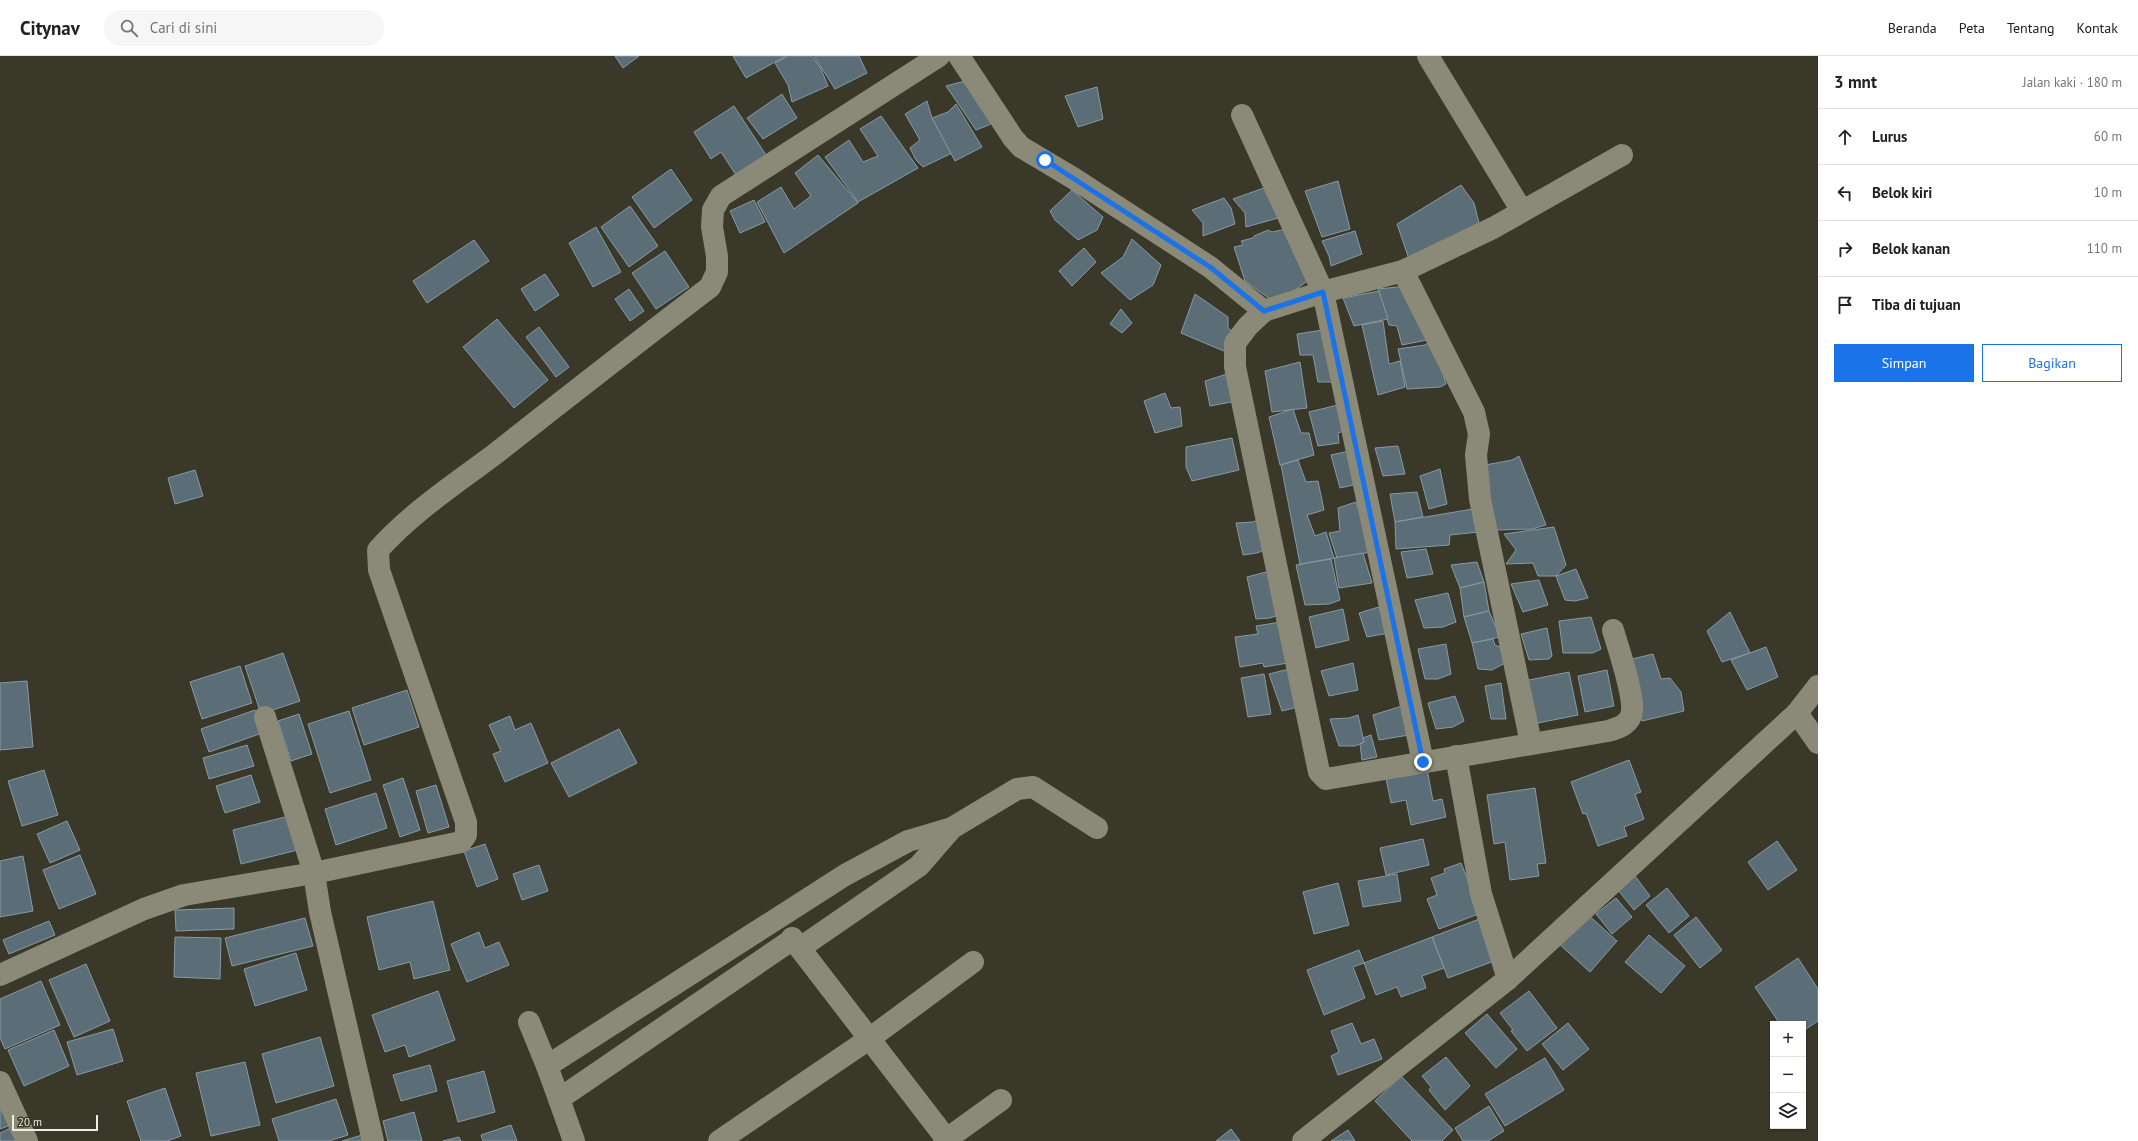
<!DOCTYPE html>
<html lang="id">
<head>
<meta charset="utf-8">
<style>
  :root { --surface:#fff; --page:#f6f6f6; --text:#202124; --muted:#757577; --line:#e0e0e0; --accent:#1a73e8 }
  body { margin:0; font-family:"PT Sans",sans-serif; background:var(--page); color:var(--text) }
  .controls { position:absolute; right:12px; bottom:12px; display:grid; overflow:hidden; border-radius:0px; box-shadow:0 1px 3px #0004 }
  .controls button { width:36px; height:36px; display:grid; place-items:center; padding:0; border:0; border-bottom:1px solid var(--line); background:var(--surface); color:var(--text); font:20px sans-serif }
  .scale { position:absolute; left:12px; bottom:10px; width:86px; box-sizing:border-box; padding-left:4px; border:2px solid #edede2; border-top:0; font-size:11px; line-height:14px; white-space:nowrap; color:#edede2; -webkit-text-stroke:3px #3a3828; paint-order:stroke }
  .stop { position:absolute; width:12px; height:12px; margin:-9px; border:3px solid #1a73e8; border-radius:50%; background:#fff }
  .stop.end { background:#1a73e8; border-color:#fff; box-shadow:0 1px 4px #0008 }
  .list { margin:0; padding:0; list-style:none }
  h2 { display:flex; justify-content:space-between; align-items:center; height:52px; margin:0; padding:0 16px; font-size:17px }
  h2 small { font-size:13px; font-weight:400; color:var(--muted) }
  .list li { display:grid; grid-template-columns:26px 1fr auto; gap:12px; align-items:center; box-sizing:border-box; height:56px; padding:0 16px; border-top:1px solid var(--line) }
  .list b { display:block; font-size:15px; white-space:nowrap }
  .list em { font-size:13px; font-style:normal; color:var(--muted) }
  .actions { display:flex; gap:8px; padding:12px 16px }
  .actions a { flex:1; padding:9px 0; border:1px solid var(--accent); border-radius:0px; text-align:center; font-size:14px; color:var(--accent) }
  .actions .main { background:var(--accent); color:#fff }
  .icon { flex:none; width:22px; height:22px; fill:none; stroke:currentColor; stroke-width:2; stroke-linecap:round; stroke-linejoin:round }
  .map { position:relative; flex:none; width:1818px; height:1085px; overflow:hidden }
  header { display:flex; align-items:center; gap:24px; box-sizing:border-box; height:56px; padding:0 20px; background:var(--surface); border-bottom:1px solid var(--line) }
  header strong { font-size:19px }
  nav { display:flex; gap:22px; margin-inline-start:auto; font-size:14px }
  .search { width:280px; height:36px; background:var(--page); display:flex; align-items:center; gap:10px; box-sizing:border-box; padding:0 14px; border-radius:22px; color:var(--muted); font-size:15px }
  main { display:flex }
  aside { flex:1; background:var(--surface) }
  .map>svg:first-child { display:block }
</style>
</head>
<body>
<header>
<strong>Citynav</strong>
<div class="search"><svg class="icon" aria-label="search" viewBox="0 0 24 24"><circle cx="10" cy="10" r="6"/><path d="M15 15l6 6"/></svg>Cari di sini</div>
<nav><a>Beranda</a><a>Peta</a><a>Tentang</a><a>Kontak</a></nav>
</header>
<main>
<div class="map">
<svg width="1818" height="1085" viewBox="0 0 1818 1085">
  <rect width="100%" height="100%" fill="#3a3828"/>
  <g fill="#5b6d77" stroke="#879aa5">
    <path d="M615,0H639L623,12Z"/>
    <path d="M733,0H786L746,22Z"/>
    <path d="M788,0H812L821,13L828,30L792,46L788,29L775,7Z"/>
    <path d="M814,0H859L867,17L835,33Z"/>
    <path d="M965,25L996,62L989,69L976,74L946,30Z"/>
    <path d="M1097,31L1103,63L1078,71L1065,40Z"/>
    <path d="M782,38L797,62L763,83L747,62Z"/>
    <path d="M927,45L932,62L952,97L923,111L916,104L910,92L920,84L905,58Z"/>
    <path d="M956,48L982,91L955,105L932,62L948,56Z"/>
    <path d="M734,50L766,99L736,119L721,96L711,103L694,76Z"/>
    <path d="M881,60L918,112L858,146L825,101L849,84L863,106L878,100L860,73Z"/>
    <path d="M818,99L858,147L784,197L757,146L781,131L794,153L811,140L795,117Z"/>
    <path d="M671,113L692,144L654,172L632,141Z"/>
    <path d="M1338,125L1350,173L1322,181L1305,135Z"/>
    <path d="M1272,129L1285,160L1246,171L1245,157L1233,143Z"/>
    <path d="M1461,129L1474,147L1479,167L1409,203L1397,168Z"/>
    <path d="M1072,134L1103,161L1097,174L1078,184L1055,164L1050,155Z"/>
    <path d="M1224,142L1231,152L1235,168L1203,180V167L1192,154Z"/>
    <path d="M754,144L765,166L740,177L730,155Z"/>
    <path d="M630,150L658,190L629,211L601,171Z"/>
    <path d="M596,171L621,216L593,231L569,187Z"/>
    <path d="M1286,173L1310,223L1277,248L1245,225L1234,191L1243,189L1241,185L1253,182L1254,180L1268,174L1272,176Z"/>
    <path d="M1355,175L1362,198L1331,210L1329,200L1322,185Z"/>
    <path d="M1132,183L1161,209L1153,229L1130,244L1101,217L1123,201Z"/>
    <path d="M474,184L489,205L427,247L413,225Z"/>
    <path d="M1084,192L1096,206L1072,230L1059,215Z"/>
    <path d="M665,195L689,231L656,253L632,217Z"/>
    <path d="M545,218L559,239L535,255L521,233Z"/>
    <path d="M1407,230L1427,284L1402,289L1397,270L1389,269L1378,233Z"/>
    <path d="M629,233L644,255L630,265L615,243Z"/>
    <path d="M1379,235L1388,263L1354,270L1343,242Z"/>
    <path d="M1195,238L1228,261V272L1236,278L1226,296L1181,277Z"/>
    <path d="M1121,253L1132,267L1122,277L1110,268Z"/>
    <path d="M497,263L548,324L514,352L463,291Z"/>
    <path d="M1383,265L1389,308L1400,305L1405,331L1378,339L1362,269Z"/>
    <path d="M539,271L569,311L556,321L526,281Z"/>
    <path d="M1329,273L1332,326H1318L1313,299H1300L1297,278Z"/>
    <path d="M1433,283L1446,328L1440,331L1407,333L1398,293L1425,289Z"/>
    <path d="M1300,306L1307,352L1272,356L1265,315Z"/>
    <path d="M1230,317L1237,345L1210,350L1205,325Z"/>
    <path d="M1165,337L1171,352L1180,351L1182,370L1155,377L1144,345Z"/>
    <path d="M1342,348L1347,374L1338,377L1339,387L1318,390L1309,356Z"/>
    <path d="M1293,353L1301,377H1309L1314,399L1280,409L1269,361Z"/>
    <path d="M1232,382L1239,414L1192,425L1186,411V391Z"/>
    <path d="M1398,390L1405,418L1383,420L1375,392Z"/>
    <path d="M1354,394L1362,427L1340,432L1331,399Z"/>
    <path d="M1519,400L1546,469L1532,473L1496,474L1480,410L1512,404Z"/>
    <path d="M1298,404L1306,426L1318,425L1324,454L1307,459L1315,480L1326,476L1334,502L1300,508L1281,409Z"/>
    <path d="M1440,413L1447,448L1429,453L1420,420Z"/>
    <path d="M195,414L203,440L175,448L168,422Z"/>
    <path d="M1417,436L1423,461L1395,466L1390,438Z"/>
    <path d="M1356,446L1364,469L1377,495L1337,502L1329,477L1340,475L1338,452Z"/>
    <path d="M1473,453L1479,476L1450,479L1449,489L1396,493L1395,466Z"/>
    <path d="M1261,463L1267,493L1257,497L1243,499L1236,467L1253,466Z"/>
    <path d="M1554,471L1566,509L1556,520H1538L1533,507L1506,508L1516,494L1504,478Z"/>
    <path d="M1426,493L1433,518L1407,522L1401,496Z"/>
    <path d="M1363,497L1372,527L1339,532L1334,502Z"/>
    <path d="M1331,503L1340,544L1329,548L1305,549L1296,509Z"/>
    <path d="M1477,506L1484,526L1460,532L1451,509Z"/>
    <path d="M1576,513L1588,542L1575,545L1565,544L1556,520Z"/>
    <path d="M1270,515L1281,558L1270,562L1256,563L1247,521Z"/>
    <path d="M1539,524L1548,549L1523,556L1511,528Z"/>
    <path d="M1484,526L1489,555L1464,561L1460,532Z"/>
    <path d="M1448,537L1456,566L1443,571L1424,572L1415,544Z"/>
    <path d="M1382,550L1389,577L1367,581L1359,557Z"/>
    <path d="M1343,553L1349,584L1316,592L1309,561Z"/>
    <path d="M1489,555L1500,581L1472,587L1464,561Z"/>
    <path d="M1730,556L1750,597L1722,606L1707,575Z"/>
    <path d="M1591,561L1601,593L1593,597H1563L1559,565Z"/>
    <path d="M1281,566L1288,607L1264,611L1263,607L1240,611L1235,581L1258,578L1256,570Z"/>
    <path d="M1547,572L1552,600L1549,603L1529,604L1521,578Z"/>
    <path d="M1493,583L1495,589L1500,591L1505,607L1492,614L1478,613L1472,587Z"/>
    <path d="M1446,588L1451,618L1438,623H1425L1418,593Z"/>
    <path d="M1766,591L1778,621L1747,634L1731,604Z"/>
    <path d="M283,597L300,645L261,658L245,610Z"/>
    <path d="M1653,598L1661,623L1670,622L1681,636L1684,655L1642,665L1628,604Z"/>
    <path d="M1353,607L1358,634L1329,640L1321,615Z"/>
    <path d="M240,610L252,647L202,663L190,626Z"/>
    <path d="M1289,613L1298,651L1282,655L1269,618Z"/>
    <path d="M1607,614L1614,650L1585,656L1578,620Z"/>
    <path d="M1569,616L1578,659L1533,668L1524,625Z"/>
    <path d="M1264,618L1271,658L1248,661L1241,622Z"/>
    <path d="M27,625L33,691L0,694V627Z"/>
    <path d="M1501,627L1506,663H1491L1485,630Z"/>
    <path d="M407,634L419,671L364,689L352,652Z"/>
    <path d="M1455,640L1464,665L1453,671L1436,673L1428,647Z"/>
    <path d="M1402,650L1409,679L1379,684L1373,659Z"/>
    <path d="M255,654L262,677L209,696L201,673Z"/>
    <path d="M349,655L371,724L330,737L308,668Z"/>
    <path d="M299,658L312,698L291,705L278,665Z"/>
    <path d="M1358,659L1364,686L1355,690H1339L1330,663L1349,662Z"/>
    <path d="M510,660L515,674L531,667L548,707L505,726L493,698L501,695L489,669Z"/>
    <path d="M619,673L637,707L569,741L551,707Z"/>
    <path d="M1371,679L1377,701L1362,704L1360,688L1364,686L1363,682Z"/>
    <path d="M247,689L254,710L209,723L203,702Z"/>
    <path d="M1629,704L1641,736L1635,738L1644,763L1624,771L1627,780L1598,790L1586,757L1583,758L1571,726Z"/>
    <path d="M1427,713L1433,745L1442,743L1446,761L1411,769L1406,744L1391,747L1386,722Z"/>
    <path d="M44,714L58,759L22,770L8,725Z"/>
    <path d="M251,719L260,746L225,757L216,730Z"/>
    <path d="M403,722L420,774L400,781L383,729Z"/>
    <path d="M436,729L449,771L428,777L416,735Z"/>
    <path d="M1535,732L1546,807L1537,808L1539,820L1510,824L1505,786L1494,788L1487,739Z"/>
    <path d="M376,737L387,772L336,789L325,753Z"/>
    <path d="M293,759L302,793L241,808L233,774Z"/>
    <path d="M67,765L80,794L50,807L37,778Z"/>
    <path d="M1423,783L1429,809L1386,819L1380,792Z"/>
    <path d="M1777,785L1797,814L1768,834L1748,806Z"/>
    <path d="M485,788L498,823L477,831L464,795Z"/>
    <path d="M80,799L96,838L59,853L43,814Z"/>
    <path d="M23,800L33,855L0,861V805Z"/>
    <path d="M1461,807L1481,857L1439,873L1427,843L1437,839L1431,822L1445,817L1444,813Z"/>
    <path d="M539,809L548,835L522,844L513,818Z"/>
    <path d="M1397,818L1401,845L1363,851L1358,825Z"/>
    <path d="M1635,820L1650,840L1634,854L1618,834Z"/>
    <path d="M1338,827L1349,869L1314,878L1303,836Z"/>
    <path d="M1667,832L1689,860L1669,877L1646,849Z"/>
    <path d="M1616,842L1632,861L1612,878L1596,858Z"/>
    <path d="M433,845L450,914L414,923L410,906L379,914L367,861Z"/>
    <path d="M234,852V873L176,875L175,854Z"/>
    <path d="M1585,856L1617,885L1590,916L1558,887Z"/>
    <path d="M1696,861L1722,894L1700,912L1674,879Z"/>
    <path d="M305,862L313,890L232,910L225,882Z"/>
    <path d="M1482,862L1497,904L1448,922L1432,881Z"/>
    <path d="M49,865L55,879L9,898L3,884Z"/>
    <path d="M479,876L485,892L499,886L509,909L467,926L451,888Z"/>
    <path d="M1649,879L1685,910L1661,937L1625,906Z"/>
    <path d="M175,881L221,882L220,923L174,921Z"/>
    <path d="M1432,881L1444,912L1422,920L1426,932L1401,941L1397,931L1376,939L1364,907Z"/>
    <path d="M1359,894L1364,907L1353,911L1365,942L1324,959L1307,914Z"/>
    <path d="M296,897L307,934L255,950L244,913Z"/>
    <path d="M1798,902L1818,933V965L1803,975V968H1780L1755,931Z"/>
    <path d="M86,908L110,965L74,981L49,924Z"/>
    <path d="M41,925L60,969L5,993L0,982V943Z"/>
    <path d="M438,935L455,984L409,1001L405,989L385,996L372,959Z"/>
    <path d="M1529,935L1557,972L1527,995L1511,975L1513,974L1500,957Z"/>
    <path d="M1487,958L1517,993L1496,1012L1465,977Z"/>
    <path d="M1352,967L1361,988L1374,983L1382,1003L1338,1019L1331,1000L1339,996L1331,975Z"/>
    <path d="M1568,967L1589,993L1563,1014L1542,988Z"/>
    <path d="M113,973L123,1005L77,1019L67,986Z"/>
    <path d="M54,974L69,1010L24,1030L8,994Z"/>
    <path d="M320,981L334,1030L276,1047L262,998Z"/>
    <path d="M1446,1001L1470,1030L1445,1054L1429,1034L1431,1031L1422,1020Z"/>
    <path d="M1545,1002L1564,1034L1505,1070L1485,1038Z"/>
    <path d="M245,1006L260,1069L211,1080L196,1017Z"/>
    <path d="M430,1009L437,1035L401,1045L393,1019Z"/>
    <path d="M484,1015L495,1056L458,1066L447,1025Z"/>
    <path d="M1401,1020L1453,1074L1442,1085H1412L1375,1045Z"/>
    <path d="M165,1032L181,1080L167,1085H141L127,1045Z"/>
    <path d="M0,1038L11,1069L0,1073Z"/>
    <path d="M336,1043L348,1079L329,1085H279L272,1063Z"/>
    <path d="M1489,1050L1504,1075L1488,1085H1463L1455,1072Z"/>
    <path d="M414,1056L422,1085H388L383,1065Z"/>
    <path d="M17,1069L25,1085H0V1077Z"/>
    <path d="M511,1069L517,1085H483L481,1079Z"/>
    <path d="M1231,1073L1240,1085H1216Z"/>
    <path d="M1348,1074L1355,1085H1331Z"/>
    <path d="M362,1079L364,1085H342Z"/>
    <path d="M459,1081L461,1085H443Z"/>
  </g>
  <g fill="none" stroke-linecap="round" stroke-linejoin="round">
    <g stroke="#8b8977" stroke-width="22">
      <path d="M959,0L1013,82L1021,91L1073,122L1210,211L1264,255L1323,236L1423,706"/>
      <path d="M1428,0L1522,155"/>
      <path d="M1242,59L1323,236L1403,215L1474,356L1479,378L1476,399L1480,443L1531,687"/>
      <path d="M1403,215L1493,172L1622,99"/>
      <path d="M1264,255L1248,270L1235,287V311L1319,716L1326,723L1608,675C1619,672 1631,668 1632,655C1634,638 1618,591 1613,574"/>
      <path d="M1797,657L1818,687"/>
      <path d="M265,661L314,817L320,856L373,1085"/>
      <path d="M1456,700L1481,838L1508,923"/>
      <path d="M792,882L948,1085"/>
      <path d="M793,883L559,1043L547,1010L845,819L908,785L952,772"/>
      <path d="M800,892L919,810L952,772L1017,733L1033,731L1097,772"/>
      <path d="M0,919L144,853L184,839L314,817L461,786L466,779V766L379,514L378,494C412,456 454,429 495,398C566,342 638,286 710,231L717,216V200L712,171L713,154L721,140L939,0"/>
      <path d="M529,966L547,1010"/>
      <path d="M0,1026L27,1085"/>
      <path d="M559,1043L574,1085"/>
      <path d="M719,1085L869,983L973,906"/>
      <path d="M944,1085L1001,1044"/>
      <path d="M1303,1085L1508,923L1797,657L1818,630"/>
    </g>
  </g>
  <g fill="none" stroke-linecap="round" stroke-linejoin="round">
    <path stroke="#1a73e8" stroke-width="5" d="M1045,104L1210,211L1264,255L1323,236L1423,706"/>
  </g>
</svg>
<div class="controls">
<button>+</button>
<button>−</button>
<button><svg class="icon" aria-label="layers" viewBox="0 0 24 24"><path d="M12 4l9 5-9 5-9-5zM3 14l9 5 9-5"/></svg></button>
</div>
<div class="scale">20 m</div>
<div class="stop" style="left:1045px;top:104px"></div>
<div class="stop end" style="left:1423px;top:706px"></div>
</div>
<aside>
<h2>3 mnt<small>Jalan kaki · 180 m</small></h2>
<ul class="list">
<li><svg class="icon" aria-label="ahead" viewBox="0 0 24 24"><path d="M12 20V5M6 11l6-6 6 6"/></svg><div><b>Lurus</b></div><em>60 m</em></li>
<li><svg class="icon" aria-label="left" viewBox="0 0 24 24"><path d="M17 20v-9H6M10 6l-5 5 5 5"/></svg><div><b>Belok kiri</b></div><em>10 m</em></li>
<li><svg class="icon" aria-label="right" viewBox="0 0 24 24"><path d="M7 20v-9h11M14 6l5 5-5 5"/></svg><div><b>Belok kanan</b></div><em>110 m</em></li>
<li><svg class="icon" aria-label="arrive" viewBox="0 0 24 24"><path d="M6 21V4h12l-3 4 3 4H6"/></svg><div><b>Tiba di tujuan</b></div></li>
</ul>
<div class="actions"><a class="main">Simpan</a><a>Bagikan</a></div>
</aside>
</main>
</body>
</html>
